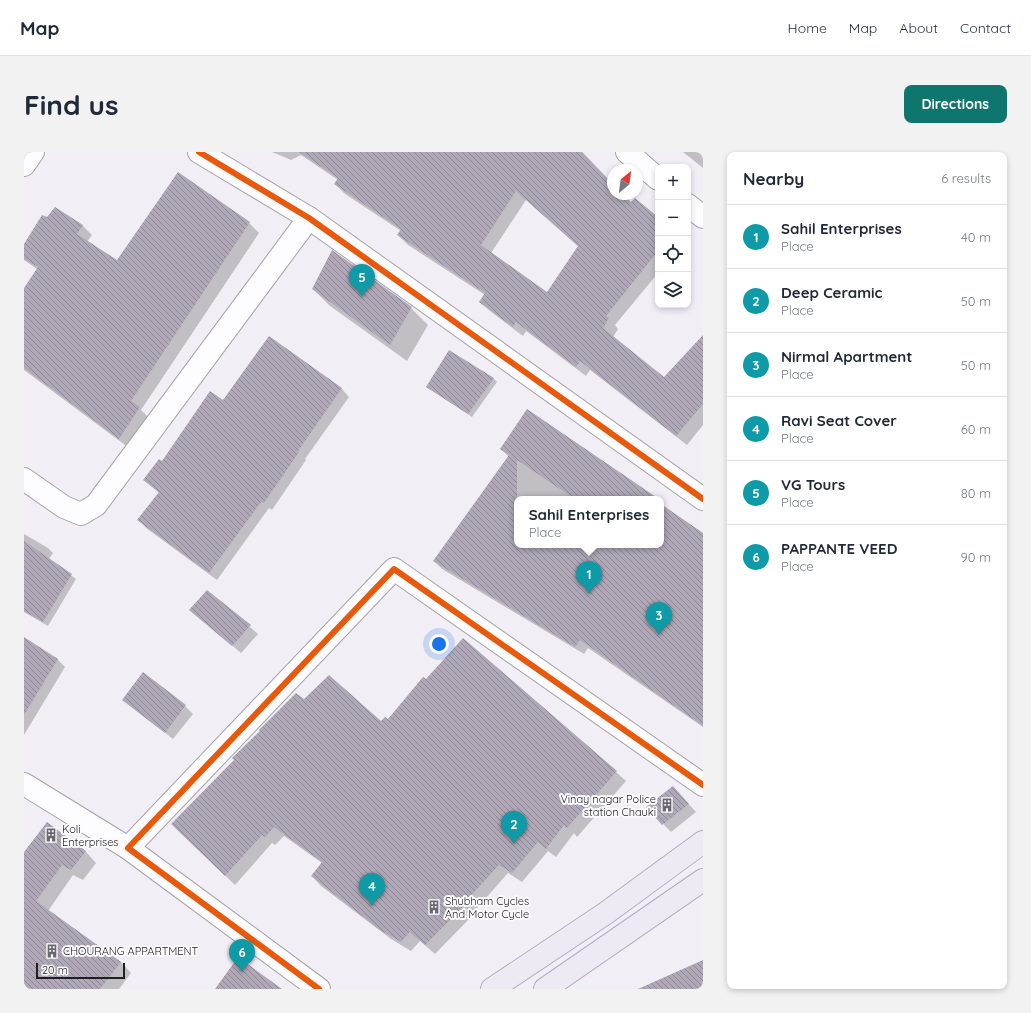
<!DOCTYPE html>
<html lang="en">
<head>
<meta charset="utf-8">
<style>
  :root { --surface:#fff; --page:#f2f2f3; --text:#1f2937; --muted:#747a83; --line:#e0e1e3; --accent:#0f766e }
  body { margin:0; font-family:Quicksand,sans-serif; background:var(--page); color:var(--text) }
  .controls { position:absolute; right:12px; top:12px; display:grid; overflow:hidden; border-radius:8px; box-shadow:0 2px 6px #0003 }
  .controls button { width:36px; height:36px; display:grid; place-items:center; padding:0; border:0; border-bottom:1px solid var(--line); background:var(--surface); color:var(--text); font:20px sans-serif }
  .compass { position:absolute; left:583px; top:12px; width:36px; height:36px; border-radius:50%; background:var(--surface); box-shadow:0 2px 6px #0003; rotate:29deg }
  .scale { position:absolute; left:12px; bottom:10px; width:89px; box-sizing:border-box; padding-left:4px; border:2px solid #211f24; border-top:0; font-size:11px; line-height:14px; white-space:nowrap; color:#211f24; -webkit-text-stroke:3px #fbfafd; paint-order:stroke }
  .you { position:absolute; left:415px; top:492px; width:14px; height:14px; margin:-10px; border:3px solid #fff; border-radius:50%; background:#1a73e8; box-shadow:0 0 0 6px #1a73e833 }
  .badge { display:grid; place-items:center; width:26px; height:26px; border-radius:50%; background:var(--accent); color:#fff; font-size:13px; font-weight:700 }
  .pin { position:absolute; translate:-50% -33px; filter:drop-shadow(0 1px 2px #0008) }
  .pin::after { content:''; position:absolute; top:21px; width:14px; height:12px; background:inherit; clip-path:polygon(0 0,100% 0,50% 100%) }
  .popup { position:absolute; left:490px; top:344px; width:150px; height:52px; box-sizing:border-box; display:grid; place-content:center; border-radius:8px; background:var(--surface); filter:drop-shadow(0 1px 3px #0005); font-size:13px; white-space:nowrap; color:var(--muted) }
  .popup b { font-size:15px; color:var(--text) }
  .popup::after { content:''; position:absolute; left:50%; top:100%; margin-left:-8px; border:8px solid transparent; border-top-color:var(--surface) }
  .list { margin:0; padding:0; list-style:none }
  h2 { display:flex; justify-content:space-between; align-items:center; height:52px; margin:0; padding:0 16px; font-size:17px }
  h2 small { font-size:13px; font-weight:400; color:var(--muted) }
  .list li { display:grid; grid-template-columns:26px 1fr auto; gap:12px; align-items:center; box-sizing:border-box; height:64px; padding:0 16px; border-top:1px solid var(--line) }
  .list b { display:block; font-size:15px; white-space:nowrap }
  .list p { margin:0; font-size:13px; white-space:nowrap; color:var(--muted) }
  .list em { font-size:13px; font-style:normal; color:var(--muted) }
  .icon { flex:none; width:22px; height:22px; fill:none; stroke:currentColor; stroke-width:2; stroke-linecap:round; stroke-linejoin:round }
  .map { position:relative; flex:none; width:679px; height:837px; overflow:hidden; border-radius:8px }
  header { display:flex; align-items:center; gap:24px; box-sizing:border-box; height:56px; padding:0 20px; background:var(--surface); border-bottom:1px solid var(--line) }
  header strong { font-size:19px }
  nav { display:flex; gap:22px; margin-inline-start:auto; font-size:14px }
  .intro { display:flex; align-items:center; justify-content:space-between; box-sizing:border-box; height:96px; padding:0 24px }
  h1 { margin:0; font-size:28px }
  .button { padding:10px 18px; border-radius:8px; background:var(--accent); color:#fff; font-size:14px; font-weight:700 }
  main { display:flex; gap:24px; padding:0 24px }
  aside { flex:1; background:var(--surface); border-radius:8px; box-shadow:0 2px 6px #0003 }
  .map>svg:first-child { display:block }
</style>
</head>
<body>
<header>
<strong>Map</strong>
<nav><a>Home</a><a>Map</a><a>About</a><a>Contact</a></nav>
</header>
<div class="intro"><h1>Find us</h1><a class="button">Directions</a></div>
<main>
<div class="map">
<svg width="679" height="837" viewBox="0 0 679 837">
  <defs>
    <pattern id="building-back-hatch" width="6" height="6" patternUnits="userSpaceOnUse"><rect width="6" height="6" fill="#b0a8b8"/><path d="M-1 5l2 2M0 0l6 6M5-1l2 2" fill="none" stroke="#8f8895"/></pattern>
  </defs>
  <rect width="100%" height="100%" fill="#f2eef6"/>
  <g fill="#0003" fill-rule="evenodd">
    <path d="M248,0H556L589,33V42H598L607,51L634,66V121L591,173L594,177L589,185L640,226L679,184V273L663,293L566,218L562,224L502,179L499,184L466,159L456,150L461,143L384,93L374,83L377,79L321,42L311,32L314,28L277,3L267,8ZM502,48L555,95L523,141L467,101Z"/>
    <path d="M659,0H679V16Z"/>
    <path d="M24,67L58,73L68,83L63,90L93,109L225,71L235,81L117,258L125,266L105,296L0,218V137L13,117L0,108V93Z"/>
    <path d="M289,137L387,156L404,173L383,209L306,154Z"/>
    <path d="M245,186L318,237L325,245L281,307L282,308L248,358L245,356L193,428L122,376L115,368L135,341L120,328L200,249Z"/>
    <path d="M469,226L473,230L448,265L403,235Z"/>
    <path d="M477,297L627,347H493V393H637V354L679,383V575L564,496L560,502L418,417L410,409L485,305Z"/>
    <path d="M0,382L24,396L29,401L25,407L52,427L24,474L0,460Z"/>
    <path d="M184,439L234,482L217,501L166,458Z"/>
    <path d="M0,493L33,507L41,515L0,583Z"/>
    <path d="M99,548L161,554L169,562L149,587Z"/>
    <path d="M280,549L357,571L364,568L592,620L602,629L553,685L550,681L532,705L524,699L498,730L484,721L448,762L449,763L411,802L396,789L387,799L367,787L297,734L288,724L298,711L260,684L251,693L248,691L211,733L158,682Z"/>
    <path d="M656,643L672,660L647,680L623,655Z"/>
    <path d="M23,672L62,700L72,711L59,728L49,723L24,759L97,810L107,821L95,837H0V702Z"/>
  </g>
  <g fill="url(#building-back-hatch)" fill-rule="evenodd">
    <path d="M275,0H558L589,32V42H599L607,50L611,46L634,65V99L582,164L585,166L579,176L640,225L679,183V252L652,284L556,209L552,215L492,170L489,175L455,150L461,141L373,83L377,77L310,32L314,26ZM492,39L554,94L523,140L457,93Z"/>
    <path d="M154,20L226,70L107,249L116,255L95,287L0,216V136L14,115L0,107V92L18,63L23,65L31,55L59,73L53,82L93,108Z"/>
    <path d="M308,98L388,155L366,193L288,137Z"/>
    <path d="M245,184L318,236L274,299L275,300L240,351L237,350L185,421L113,368L135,340L119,328L135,307L138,309L186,239L199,248Z"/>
    <path d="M425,198L470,226L444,262L402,235Z"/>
    <path d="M503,257L635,347H551L493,308V393H637V352L679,381V574L556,488L551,495L409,409L485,303L476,297Z"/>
    <path d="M0,389L48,422L19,470L0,459Z"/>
    <path d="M183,438L227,473L208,494L165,458Z"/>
    <path d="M0,485L34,507L0,563Z"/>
    <path d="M439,486L593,619L543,676L540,673L522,697L514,690L488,721L475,713L439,752L441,753L401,793L386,780L377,790L356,778L287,724L298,710L250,675L241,685L238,683L201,724L147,672L210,608L208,606L236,579L235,578L272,541L280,547L305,523L357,569L361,565L364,567L399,525L402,527Z"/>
    <path d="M119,520L162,553L141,581L98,548Z"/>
    <path d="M649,634L665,652L638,673L622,655Z"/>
    <path d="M23,670L62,699L47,718L38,713L12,749L97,810L76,837H0V700Z"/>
    <path d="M214,805L258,837H191Z"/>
    <path d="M679,808V837H614Z"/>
  </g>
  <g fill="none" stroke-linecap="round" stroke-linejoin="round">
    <g stroke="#a6a3a9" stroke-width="24">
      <g id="minor">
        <path d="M175,0L285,66L679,347"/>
        <path d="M603,0L634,27"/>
        <path d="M0,13L9,0"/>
        <path d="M664,53L679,65"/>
        <path d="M0,327L40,355L57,362L72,353L285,66"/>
        <path d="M0,632L104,696"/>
        <path d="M295,837L104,696L370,417L679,633"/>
      </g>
    </g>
    <g stroke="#b5abbe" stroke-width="24">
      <g id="major">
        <path d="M468,837L582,761L679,690"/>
        <path d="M521,837L679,728"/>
      </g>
    </g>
    <use href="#minor" stroke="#fdfcfe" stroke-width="22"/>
    <use href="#major" stroke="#eee9f3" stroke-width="22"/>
    <g stroke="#fbfafd" stroke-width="8">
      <g id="cycleway">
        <path d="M175,0L285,66L679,347"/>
        <path d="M295,837L104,696L370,417L679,633"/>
      </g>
    </g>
    <use href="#cycleway" stroke="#e8590c" stroke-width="6"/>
  </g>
  <defs>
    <g id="building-bare" transform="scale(1.08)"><path d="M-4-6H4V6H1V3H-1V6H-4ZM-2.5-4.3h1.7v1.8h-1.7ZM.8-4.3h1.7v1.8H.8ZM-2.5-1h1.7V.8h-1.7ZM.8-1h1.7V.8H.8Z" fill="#6a676e" stroke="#fbfafd" stroke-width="2.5" paint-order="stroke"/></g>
  </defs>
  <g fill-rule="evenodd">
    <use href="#building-bare" x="643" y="653"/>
    <use href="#building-bare" x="27" y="683"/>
    <use href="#building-bare" x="410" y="755"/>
    <use href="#building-bare" x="28" y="799"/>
  </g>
  <g text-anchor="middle" stroke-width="4" stroke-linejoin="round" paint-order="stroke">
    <g font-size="11" fill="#211f24" stroke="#fbfafd" text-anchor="start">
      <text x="632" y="651" text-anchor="end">Vinay nagar Police<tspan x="632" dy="13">station Chauki</tspan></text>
      <text x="38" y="681">Koli<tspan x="38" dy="13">Enterprises</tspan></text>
      <text x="421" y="753">Shubham Cycles<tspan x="421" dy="13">And Motor Cycle</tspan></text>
      <text x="39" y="803">CHOURANG APPARTMENT</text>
    </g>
  </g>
</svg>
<div class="controls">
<button>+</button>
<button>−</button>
<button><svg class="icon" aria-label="locate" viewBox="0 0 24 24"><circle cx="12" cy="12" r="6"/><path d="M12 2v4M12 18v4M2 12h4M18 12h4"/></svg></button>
<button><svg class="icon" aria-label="layers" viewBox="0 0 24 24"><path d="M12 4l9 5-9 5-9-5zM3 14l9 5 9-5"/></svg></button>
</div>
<svg class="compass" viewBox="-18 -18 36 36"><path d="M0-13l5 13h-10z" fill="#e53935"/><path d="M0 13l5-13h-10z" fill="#747a83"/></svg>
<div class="scale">20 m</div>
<div class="you"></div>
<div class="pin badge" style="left:565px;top:442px;background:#0f9aa8">1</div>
<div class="popup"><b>Sahil Enterprises</b>Place</div>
<div class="pin badge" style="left:490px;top:692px;background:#0f9aa8">2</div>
<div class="pin badge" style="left:635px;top:483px;background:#0f9aa8">3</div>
<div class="pin badge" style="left:348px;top:754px;background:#0f9aa8">4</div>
<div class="pin badge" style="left:338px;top:145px;background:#0f9aa8">5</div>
<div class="pin badge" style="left:218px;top:820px;background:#0f9aa8">6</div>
</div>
<aside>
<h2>Nearby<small>6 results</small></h2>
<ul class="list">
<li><span class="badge" style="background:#0f9aa8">1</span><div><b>Sahil Enterprises</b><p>Place</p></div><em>40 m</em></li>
<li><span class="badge" style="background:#0f9aa8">2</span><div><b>Deep Ceramic</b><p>Place</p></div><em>50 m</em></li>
<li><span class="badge" style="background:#0f9aa8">3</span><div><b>Nirmal Apartment</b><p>Place</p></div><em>50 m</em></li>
<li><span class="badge" style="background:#0f9aa8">4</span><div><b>Ravi Seat Cover</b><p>Place</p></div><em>60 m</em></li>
<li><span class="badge" style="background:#0f9aa8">5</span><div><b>VG Tours</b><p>Place</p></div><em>80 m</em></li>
<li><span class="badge" style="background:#0f9aa8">6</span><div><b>PAPPANTE VEED</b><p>Place</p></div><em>90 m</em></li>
</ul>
</aside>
</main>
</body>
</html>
